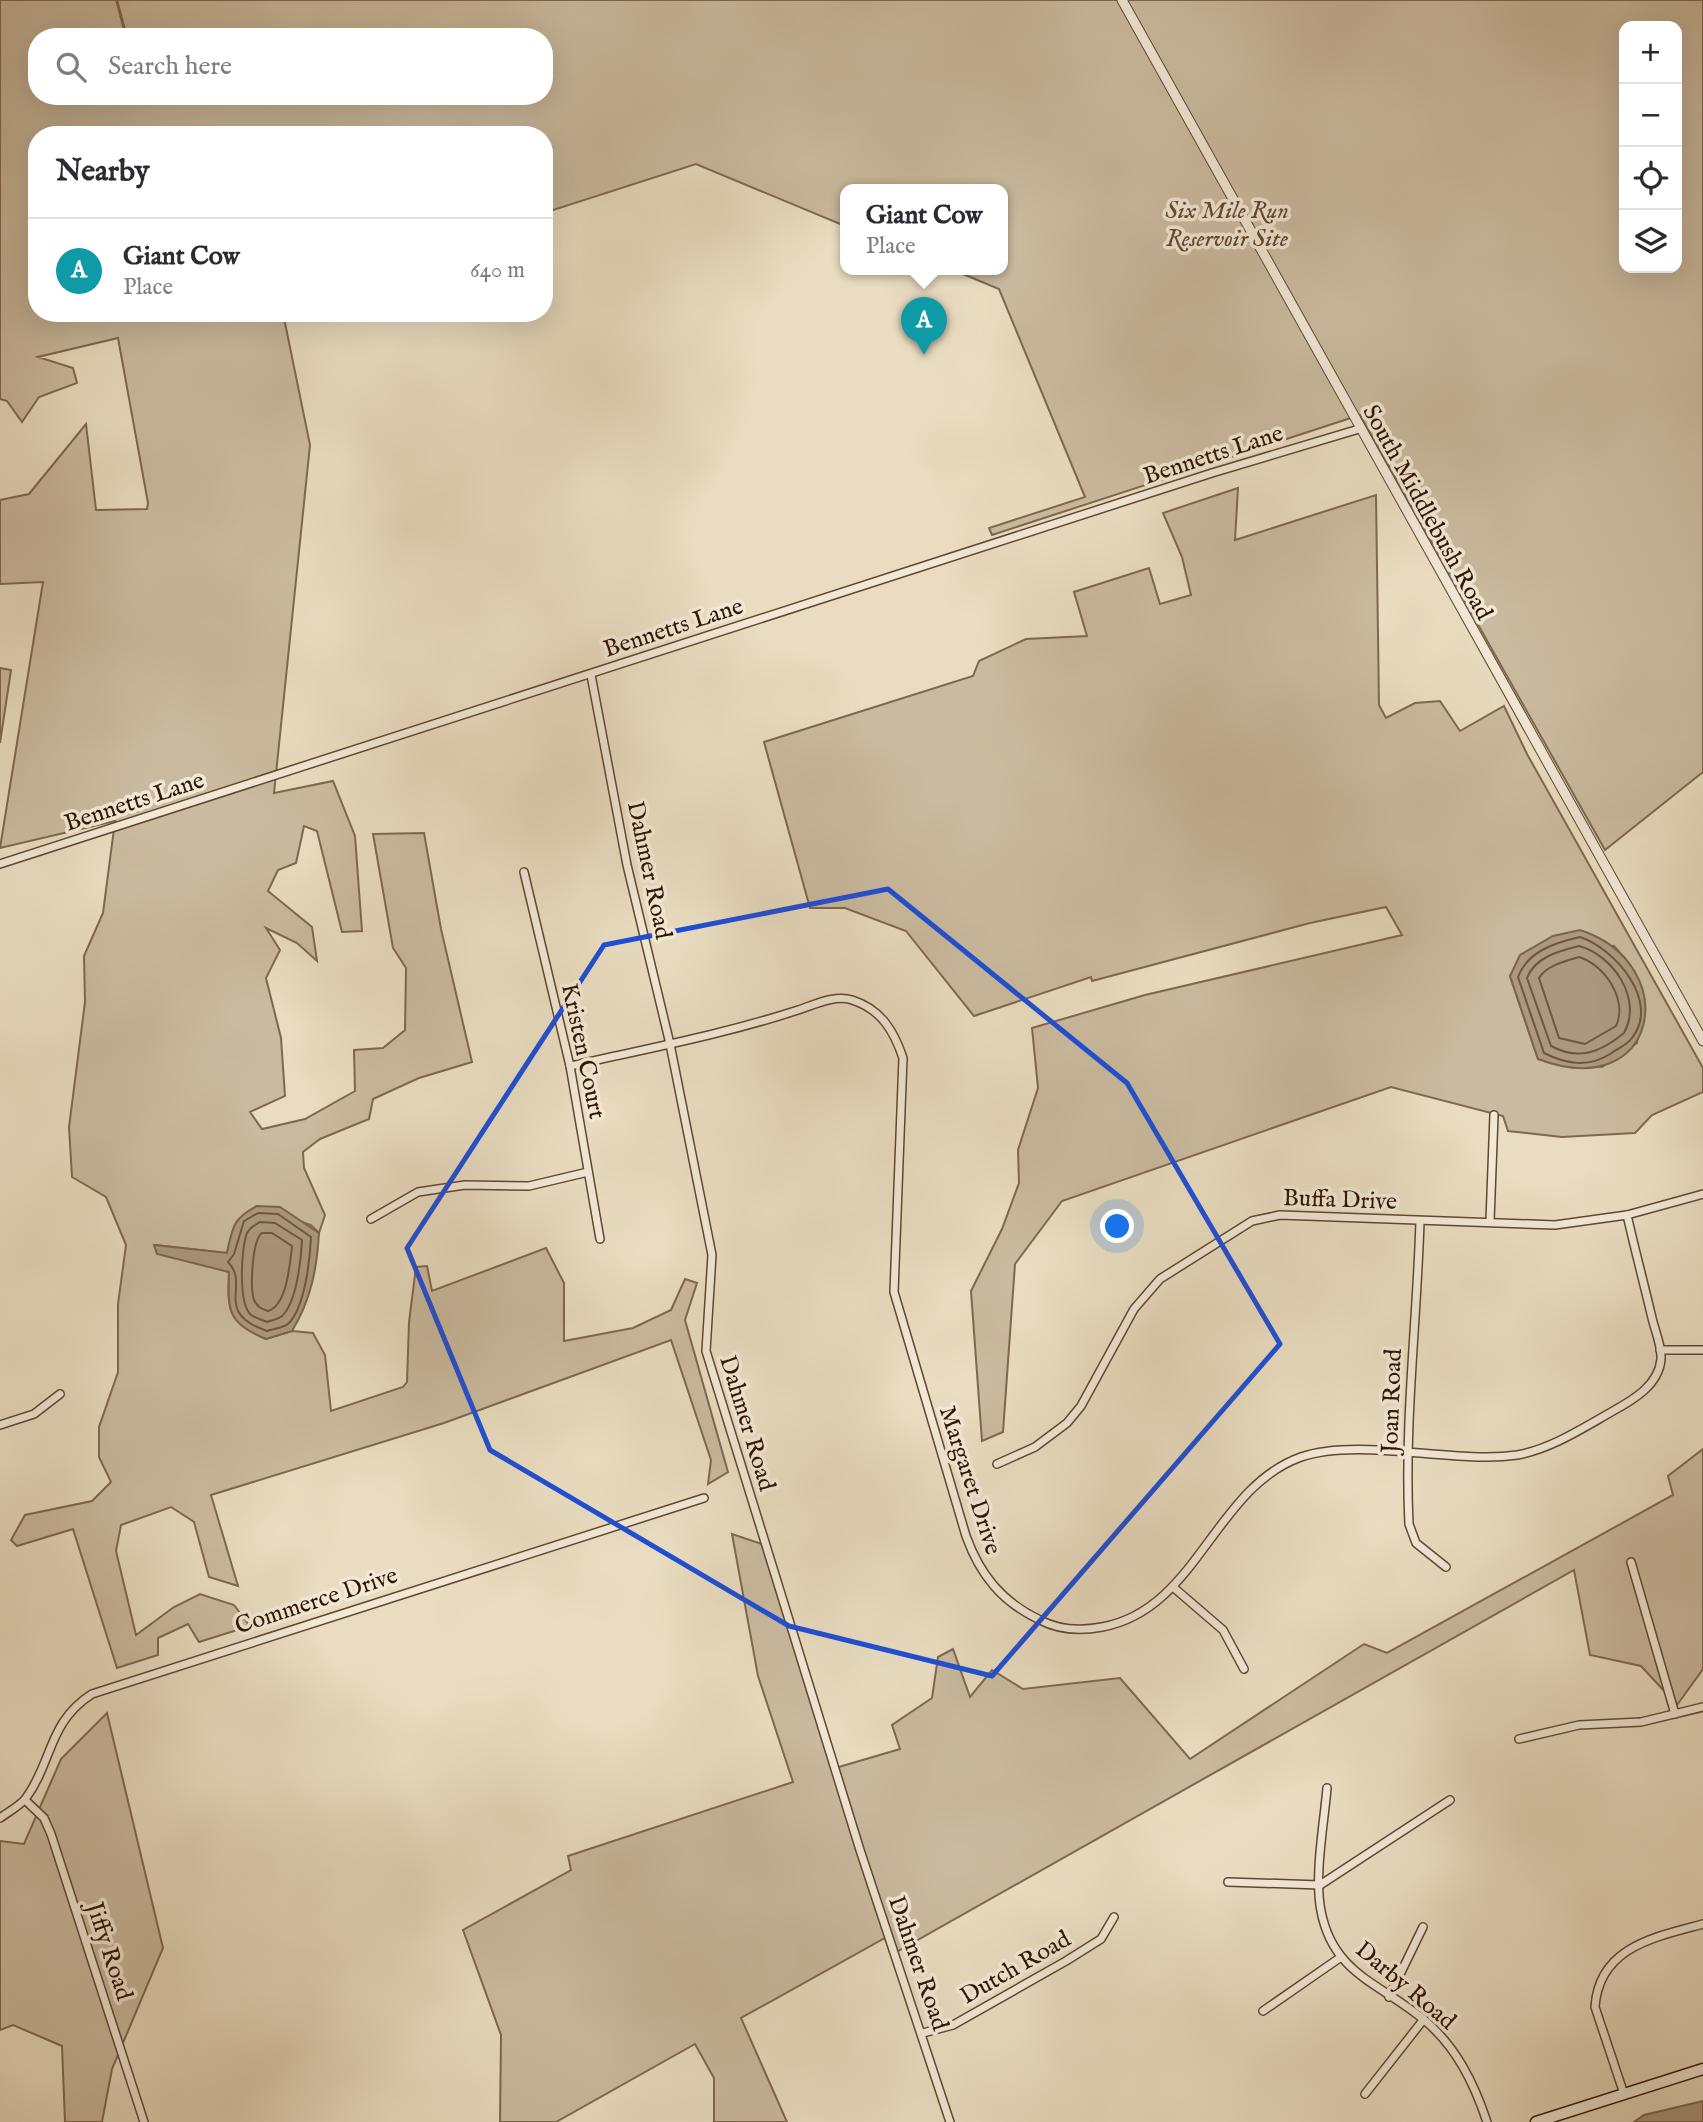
<!DOCTYPE html>
<html lang="en">
<head>
<meta charset="utf-8">
<style>
  :root { --surface:#fff; --page:#f7f7f7; --text:#2b2b33; --muted:#7c7c81; --line:#e1e1e2; --accent:#ea580c }
  body { margin:0; font-family:"IM FELL English",serif; background:var(--page); color:var(--text) }
  .controls { position:absolute; right:21px; top:21px; display:grid; overflow:hidden; border-radius:14px; box-shadow:0 7px 28px #0002 }
  .controls button { width:63px; height:63px; display:grid; place-items:center; padding:0; border:0; border-bottom:2px solid var(--line); background:var(--surface); color:var(--text); font:35px sans-serif }
  .you { position:absolute; left:1118px; top:1227px; width:24px; height:24px; margin:-18px; border:5px solid #fff; border-radius:50%; background:#1a73e8; box-shadow:0 0 0 10px #1a73e833 }
  .badge { display:grid; place-items:center; width:46px; height:46px; border-radius:50%; background:var(--accent); color:#fff; font-size:23px; font-weight:700 }
  .pin { position:absolute; translate:-50% -58px; filter:drop-shadow(0 2px 4px #0008) }
  .pin::after { content:''; position:absolute; top:37px; width:24px; height:21px; background:inherit; clip-path:polygon(0 0,100% 0,50% 100%) }
  .popup { position:absolute; left:840px; top:184px; width:168px; height:91px; box-sizing:border-box; display:grid; place-content:center; border-radius:14px; background:var(--surface); filter:drop-shadow(0 2px 5px #0005); font-size:23px; white-space:nowrap; color:var(--muted) }
  .popup b { font-size:26px; color:var(--text) }
  .popup::after { content:''; position:absolute; left:50%; top:100%; margin-left:-14px; border:14px solid transparent; border-top-color:var(--surface) }
  .list { margin:0; padding:0; list-style:none }
  h2 { display:flex; justify-content:space-between; align-items:center; height:91px; margin:0; padding:0 28px; font-size:30px }
  h2 small { font-size:23px; font-weight:400; color:var(--muted) }
  .list li { display:grid; grid-template-columns:46px 1fr auto; gap:21px; align-items:center; box-sizing:border-box; height:105px; padding:0 28px; border-top:2px solid var(--line) }
  .list b { display:block; font-size:26px; white-space:nowrap }
  .list p { margin:0; font-size:23px; white-space:nowrap; color:var(--muted) }
  .list em { font-size:23px; font-style:normal; color:var(--muted) }
  .icon { flex:none; width:38px; height:38px; fill:none; stroke:currentColor; stroke-width:2; stroke-linecap:round; stroke-linejoin:round }
  .map { position:relative; flex:none; width:1703px; height:2122px; overflow:hidden }
  .search { position:absolute; background:var(--surface); box-shadow:0 7px 28px #0002; left:28px; top:28px; width:525px; height:77px; display:flex; align-items:center; gap:18px; box-sizing:border-box; padding:0 24px; border-radius:28px; color:var(--muted); font-size:26px }
  .panel { position:absolute; background:var(--surface); box-shadow:0 7px 28px #0002; left:28px; top:126px; width:525px; height:196px; border-radius:28px }
  .map>svg:first-child { display:block }
</style>
</head>
<body>
<div class="map">
<svg width="1703" height="2122" viewBox="0 0 1703 2122">
  <rect width="100%" height="100%" fill="#e9dcc0"/>
  <filter id="stains"><feTurbulence type="fractalNoise" baseFrequency=".00286" numOctaves="4"/><feColorMatrix values="0 0 0 0 .2 0 0 0 0 .09 0 0 0 0 .02 0 0 0 .5 -.17"/></filter>
  <radialGradient id="worn" r=".72"><stop offset=".6" stop-color="#630" stop-opacity="0"/><stop offset="1" stop-color="#630" stop-opacity=".3"/></radialGradient>
  <g fill="#caba9f" stroke="#7e6850" stroke-width="2" fill-rule="evenodd">
    <path d="M0,0H116L126,37H37V96H544V37H127L117,0H1703V772L1605,850L1360,415L992,535L989,528L1085,497L999,289L951,269H1003V189H845V226L696,164L544,213V135H37V313H283L310,445L274,793L333,781L355,836L362,931L342,932L317,831L304,826L296,863L278,870L268,891L312,927L317,961L297,943L266,928L280,950L266,978L281,1038L285,1096L250,1112L262,1129L305,1119L355,1091L354,1050L383,1048L405,1030L406,968L393,948L373,834L424,833L441,929L472,1062L419,1078L373,1099L369,1119L320,1139L303,1152L304,1168L325,1215L319,1233L311,1225L257,1206C235,1218 232,1229 227,1253L155,1245L229,1272C227,1311 228,1322 266,1339L292,1331L313,1333L325,1355L331,1411L403,1387L407,1382L409,1322L416,1267L427,1266L432,1291L546,1248L564,1283V1341L633,1328L671,1310L685,1279L697,1283L685,1320L728,1472L708,1484L711,1460L671,1340L444,1423L211,1495L238,1586L209,1577L194,1522L171,1507L121,1525L116,1551L136,1635L174,1607L200,1594L234,1605L250,1626L199,1642L188,1624L158,1638V1655L117,1668L73,1529L17,1546L11,1540L25,1515L92,1501L111,1482L99,1457V1427L118,1372V1304L126,1245L106,1197L72,1177L69,1127L85,1002L84,956L103,913L115,821L0,848L43,582L0,584V500L29,494L86,424L96,510L147,509L148,503L118,338L38,357L73,368L77,383L39,397L22,422L7,401L0,399ZM1624,26H1677V268H1624Z"/>
    <path d="M1238,488L1235,540L1376,495L1379,705L1386,718L1415,703L1440,701L1460,731L1504,706L1527,754L1703,1068V1092L1652,1115L1635,1133L1562,1137L1508,1131L1503,1116L1391,1087L1062,1201L1015,1264L1003,1432L982,1441L971,1291L1002,1229L1019,1183L1018,1150L1038,1088L1032,1028L1145,995L1402,935L1386,907L1310,923L1092,981L1091,977L974,1016L906,931L845,908H810L764,742L973,676L979,661L1026,639L1087,636L1074,592L1149,568L1160,604L1191,595L1182,557L1163,513ZM1614,946C1648,983 1642,996 1637,1043L1602,1067L1538,1059L1510,976Z"/>
    <path d="M0,668L11,670L0,743Z"/>
    <path d="M1703,1449V1669L1677,1705L1641,1666L1590,1655L1574,1570L891,1955L885,1938L741,2018L787,2122H714V2078L695,2044L556,2122H500L501,2035L463,1930L571,1870L568,1856L793,1782L758,1676L732,1534L762,1544L832,1769L900,1749L892,1725L932,1698L938,1657L953,1649L970,1697L992,1670L1023,1689L1120,1678L1190,1759L1364,1644L1387,1653L1673,1495L1668,1476Z"/>
    <path d="M107,1713L163,1948L112,2069L102,2122H65L62,2046L13,2025L0,2030V1841L24,1844L61,1759Z"/>
  </g>
  <g fill="#ab987f" stroke="#7b644c" stroke-width="2">
    <path d="M1580,930C1684,964 1659,1105 1538,1059L1510,976L1520,955L1553,936Z"/>
    <path d="M257,1206L280,1207L319,1233C317,1268 311,1300 292,1331L266,1339C227,1322 228,1312 229,1272L157,1254L154,1245L227,1253C233,1227 232,1219 257,1206Z"/>
    <path d="M1703,2101V2122H1634L1644,2115Z"/>
  </g>
  <g fill="none" stroke-linecap="round" stroke-linejoin="round">
    <g stroke="#6e5640" stroke-width="2">
      <path d="M1580,937C1614,948 1661,1001 1632,1038C1627,1045 1617,1049 1610,1054C1588,1068 1566,1064 1544,1053L1518,977C1528,951 1554,943 1580,937Z"/>
      <path d="M1579,946C1613,955 1643,999 1624,1033C1601,1052 1579,1061 1551,1046L1527,978C1535,957 1559,951 1579,946Z"/>
      <path d="M1579,957C1605,965 1628,1000 1616,1026L1585,1044L1559,1038L1539,978C1546,966 1565,961 1579,957Z"/>
      <path d="M258,1213L278,1214L311,1237C310,1259 305,1308 288,1324C283,1328 273,1329 267,1331C212,1312 251,1285 228,1262L234,1254L244,1221Z"/>
      <path d="M260,1222L275,1223L302,1240C301,1259 297,1302 282,1316C279,1319 272,1320 267,1322C263,1320 255,1318 251,1315C238,1304 241,1248 247,1233C250,1227 255,1225 260,1222Z"/>
      <path d="M262,1233H272L292,1246C290,1264 287,1305 268,1311C262,1309 257,1307 254,1300C250,1288 252,1240 262,1233Z"/>
    </g>
    <g stroke="#604730" stroke-width="10">
      <g id="minor">
        <path d="M591,675L627,865L670,1044L712,1255L706,1351L860,1850L950,2122"/>
        <path d="M0,864L1212,473L1359,429"/>
        <path d="M524,872L570,1066L600,1239"/>
        <path d="M570,1066C645,1049 721,1035 795,1011C812,1006 834,994 852,1000C881,1009 894,1031 903,1058L894,1292L966,1536C980,1575 1002,1602 1040,1620C1059,1630 1081,1631 1102,1627C1197,1610 1214,1488 1301,1457C1359,1437 1454,1464 1517,1455C1551,1449 1583,1428 1613,1411C1633,1400 1659,1385 1661,1359C1662,1346 1655,1331 1652,1318C1644,1284 1635,1250 1627,1215"/>
        <path d="M371,1219L418,1192L465,1185L529,1186L588,1172"/>
        <path d="M1420,1221C1417,1322 1404,1423 1409,1524L1416,1543L1446,1567"/>
        <path d="M1490,1221L1494,1115"/>
        <path d="M1660,1350H1703"/>
        <path d="M0,1425L34,1414L60,1394"/>
        <path d="M997,1464L1035,1447L1067,1423L1081,1406L1134,1309L1160,1279L1252,1221L1280,1215L1555,1225L1627,1215L1703,1194"/>
        <path d="M1631,1562L1675,1714"/>
        <path d="M1173,1587L1223,1630L1244,1669"/>
        <path d="M1519,1739L1579,1725L1641,1722L1703,1707"/>
        <path d="M1327,1788C1324,1824 1314,1876 1321,1911C1333,1974 1380,1983 1423,2019C1456,2046 1474,2083 1487,2122"/>
        <path d="M25,1800L44,1818L51,1834L144,2122"/>
        <path d="M0,1818C8,1812 20,1806 26,1798C53,1761 48,1722 92,1694L704,1498"/>
        <path d="M1228,1882L1320,1885L1450,1800"/>
        <path d="M1389,1997L1423,1927"/>
        <path d="M1263,2011L1341,1957"/>
        <path d="M923,2033L953,2025L1066,1961L1101,1939L1114,1917"/>
        <path d="M1365,2094L1424,2019"/>
        <path d="M1624,2094L1595,2007C1599,1947 1655,1937 1703,1924"/>
      </g>
    </g>
    <g stroke="#604730" stroke-width="11">
      <path id="tertiary" d="M1122,0L1703,1041"/>
    </g>
    <g stroke="#321500" stroke-width="13">
      <path id="secondary" d="M1536,2122L1703,2069"/>
    </g>
    <use href="#minor" stroke="#f1e8d6" stroke-width="7"/>
    <use href="#tertiary" stroke="#f1e8d6" stroke-width="9"/>
    <use href="#secondary" stroke="#f1e8d6" stroke-width="10"/>
  </g>
  <path fill="none" stroke="#1d4ed8" stroke-width="5" stroke-linejoin="round" d="M888,889L1127,1083L1280,1344L992,1676L789,1626L490,1450L407,1248L604,945Z"/>
  <g text-anchor="middle" stroke-width="7" stroke-linejoin="round" paint-order="stroke">
    <g font-size="24" font-style="italic" fill="#604730" stroke="#f1e8d6">
      <text x="1227" y="218">Six Mile Run<tspan x="1227" dy="28">Reservoir Site</tspan></text>
    </g>
    <g font-size="24" fill="#321500" stroke="#f1e8d6">
      <text transform="translate(1213 454) rotate(-18)" y="8">Bennetts Lane</text>
      <text transform="translate(1428 512) rotate(61)" y="8">South Middlebush Road</text>
      <text transform="translate(673 627) rotate(-18)" y="8">Bennetts Lane</text>
      <text transform="translate(134 801) rotate(-18)" y="8">Bennetts Lane</text>
      <text transform="translate(650 870) rotate(78)" y="8">Dahmer Road</text>
      <text transform="translate(584 1051) rotate(78)" y="8">Kristen Court</text>
      <text transform="translate(1340 1199) rotate(2)" y="8">Buffa Drive</text>
      <text transform="translate(1391 1401) rotate(-88)" y="8">Joan Road</text>
      <text transform="translate(748 1423) rotate(73)" y="8">Dahmer Road</text>
      <text transform="translate(971 1480) rotate(72)" y="8">Margaret Drive</text>
      <text transform="translate(316 1600) rotate(-18)" y="8">Commerce Drive</text>
      <text transform="translate(110 1951) rotate(72)" y="8">Jiffy Road</text>
      <text transform="translate(919 1963) rotate(71)" y="8">Dahmer Road</text>
      <text transform="translate(1015 1967) rotate(-30)" y="8">Dutch Road</text>
      <text transform="translate(1406 1985) rotate(40)" y="8">Darby Road</text>
    </g>
  </g>
  <rect width="100%" height="100%" filter="url(#stains)"/>
  <rect width="100%" height="100%" fill="url(#worn)"/>
</svg>
<div class="controls">
<button>+</button>
<button>−</button>
<button><svg class="icon" aria-label="locate" viewBox="0 0 24 24"><circle cx="12" cy="12" r="6"/><path d="M12 2v4M12 18v4M2 12h4M18 12h4"/></svg></button>
<button><svg class="icon" aria-label="layers" viewBox="0 0 24 24"><path d="M12 4l9 5-9 5-9-5zM3 14l9 5 9-5"/></svg></button>
</div>
<div class="you"></div>
<div class="pin badge" style="left:924px;top:355px;background:#0f9aa8">A</div>
<div class="popup"><b>Giant Cow</b>Place</div>
<div class="search"><svg class="icon" aria-label="search" viewBox="0 0 24 24"><circle cx="10" cy="10" r="6"/><path d="M15 15l6 6"/></svg>Search here</div>
<section class="panel">
<h2>Nearby<small></small></h2>
<ul class="list">
<li><span class="badge" style="background:#0f9aa8">A</span><div><b>Giant Cow</b><p>Place</p></div><em>640 m</em></li>
</ul>
</section>
</div>
</body>
</html>
